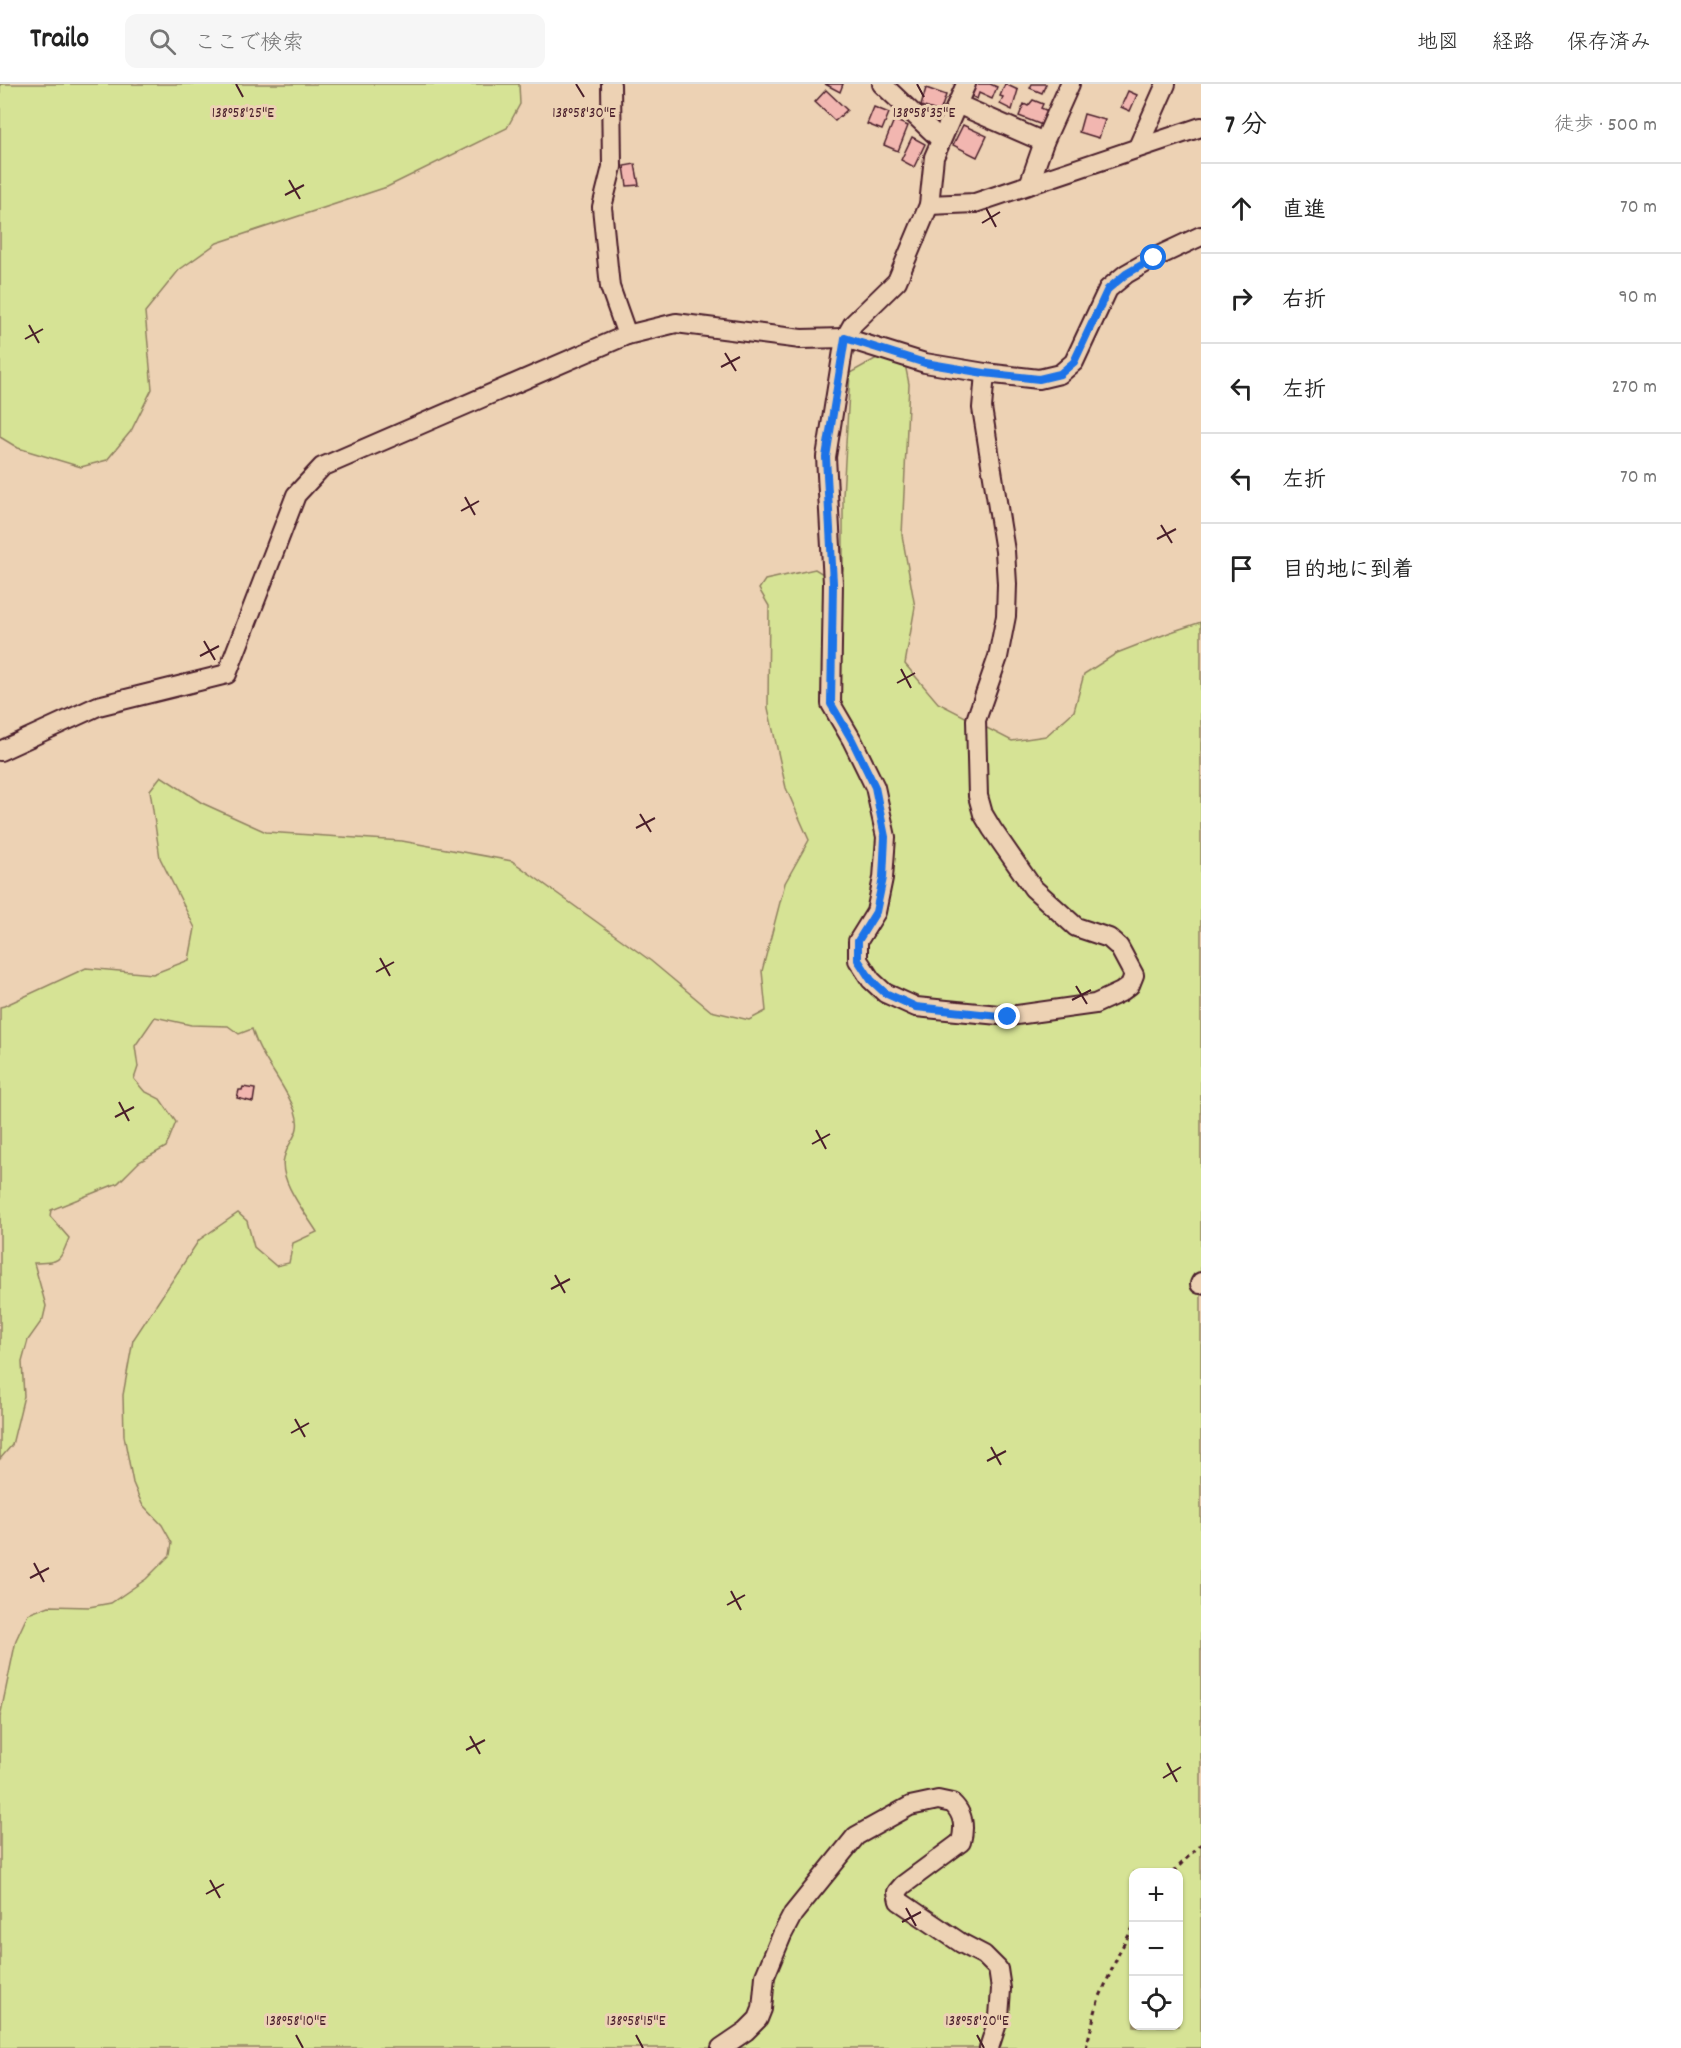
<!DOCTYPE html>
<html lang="ja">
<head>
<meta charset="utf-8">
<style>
  :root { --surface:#fff; --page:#f6f6f6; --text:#222; --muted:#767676; --line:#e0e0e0 }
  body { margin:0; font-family:Dekko,"Klee One",sans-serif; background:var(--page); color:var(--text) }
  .controls { position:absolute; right:18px; bottom:18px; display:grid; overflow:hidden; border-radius:12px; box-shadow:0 2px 4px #0004 }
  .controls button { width:54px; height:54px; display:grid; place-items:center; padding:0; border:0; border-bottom:2px solid var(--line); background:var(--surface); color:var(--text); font:30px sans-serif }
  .stop { position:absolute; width:18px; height:18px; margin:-14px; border:4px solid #1a73e8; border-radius:50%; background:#fff }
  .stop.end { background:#1a73e8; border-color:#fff; box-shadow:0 2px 6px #0008 }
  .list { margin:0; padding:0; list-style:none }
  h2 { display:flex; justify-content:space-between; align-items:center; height:78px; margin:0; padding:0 24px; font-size:26px }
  h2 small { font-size:20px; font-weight:400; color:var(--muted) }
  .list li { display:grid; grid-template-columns:39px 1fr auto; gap:18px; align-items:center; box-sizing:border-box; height:90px; padding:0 24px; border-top:2px solid var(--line) }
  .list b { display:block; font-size:22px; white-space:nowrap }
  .list em { font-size:20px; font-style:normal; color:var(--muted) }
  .icon { flex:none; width:33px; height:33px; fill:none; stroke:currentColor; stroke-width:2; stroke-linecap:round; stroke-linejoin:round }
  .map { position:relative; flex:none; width:1201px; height:1964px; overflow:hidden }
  header { display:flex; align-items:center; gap:36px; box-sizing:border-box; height:84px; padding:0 30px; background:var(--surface); border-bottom:2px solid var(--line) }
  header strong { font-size:28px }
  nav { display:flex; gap:33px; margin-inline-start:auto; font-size:21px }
  .search { width:420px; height:54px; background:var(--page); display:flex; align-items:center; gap:15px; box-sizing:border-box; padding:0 21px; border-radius:12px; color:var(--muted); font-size:22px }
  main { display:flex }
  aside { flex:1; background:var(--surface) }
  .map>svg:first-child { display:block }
</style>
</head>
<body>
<header>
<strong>Trailo</strong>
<div class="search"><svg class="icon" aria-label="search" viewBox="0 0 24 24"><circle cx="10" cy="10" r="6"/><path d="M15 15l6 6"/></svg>ここで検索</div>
<nav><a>地図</a><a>経路</a><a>保存済み</a></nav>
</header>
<main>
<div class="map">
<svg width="1201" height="1964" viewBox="0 0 1201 1964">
  <rect width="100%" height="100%" fill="#edd2b4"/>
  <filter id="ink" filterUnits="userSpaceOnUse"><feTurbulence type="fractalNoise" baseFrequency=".0167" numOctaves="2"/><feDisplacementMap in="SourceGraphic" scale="12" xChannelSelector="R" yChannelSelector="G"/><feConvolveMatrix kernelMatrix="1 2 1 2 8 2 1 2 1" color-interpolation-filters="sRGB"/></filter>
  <g filter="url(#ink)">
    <g fill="#d6e395" stroke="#908160" stroke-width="1.5" fill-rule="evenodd">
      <path d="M0,0H519L520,20L507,44L387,103L217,159L179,186L145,228L152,305L131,347L107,376L81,383L18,364L0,353Z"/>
      <path d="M884,270L904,275L909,300L902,451L915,523L905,580L938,619L1012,657L1046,652L1074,627L1084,590L1117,569L1171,548L1201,538V1964H0V1633L16,1556L28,1530L49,1522L89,1523L111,1519L146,1495L170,1471L172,1459L162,1441L142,1420L133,1399L124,1352L123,1311L133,1256L199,1156L238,1129L247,1137L254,1163L276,1182L289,1179L293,1159L317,1148C306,1130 278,1096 284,1074C289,1054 303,1050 295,1027C284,998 261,976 252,945L239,950L228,942L191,941L155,933L135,962L138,983L134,995L144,1007L160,1015L176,1038L166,1063L139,1078L118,1099L51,1126L50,1132L69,1154C59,1179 60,1178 34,1179L46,1222L43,1235L28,1256L22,1278L24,1312L12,1361L0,1375V923L4,922L86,884L153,890L189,876L195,844L160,774L150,706L161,692L202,719L266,748L402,757L512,777L651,877L711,927L749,936L766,927L762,887L785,799L809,756L786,704L768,624L769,522L759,505L765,496L815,485L833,496L843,486V412L850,289ZM1134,1788H1178V1942H1134Z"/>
    </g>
    <g fill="#f2b6b0" stroke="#4a1f2b" stroke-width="1.5">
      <path d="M825,0H843L840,8Z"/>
      <path d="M976,0H990L997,3L992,15L979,9L977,15L971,12Z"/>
      <path d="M1005,0L1018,6L1012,26L1000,20L1003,13L1000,12Z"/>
      <path d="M1032,0H1046L1042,9L1030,4Z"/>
      <path d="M926,4L946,11L940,28L921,22Z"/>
      <path d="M826,6L847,26L835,37L815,18Z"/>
      <path d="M1128,7L1137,11L1130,27L1121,23Z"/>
      <path d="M1033,16L1043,20L1041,24L1048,27L1042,41L1019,32L1024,20L1028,22Z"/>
      <path d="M874,23L889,29L882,46L867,40Z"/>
      <path d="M1084,30L1105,36L1099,54L1079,48Z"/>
      <path d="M894,36L908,42L898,67L884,61Z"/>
      <path d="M963,41L987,52L977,73L953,61Z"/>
      <path d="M912,53L925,60L914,83L901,76Z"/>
      <path d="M635,80L639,101L627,102L624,82Z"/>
      <path d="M243,1003L255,1005L253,1018L237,1014L239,1006H242Z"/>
    </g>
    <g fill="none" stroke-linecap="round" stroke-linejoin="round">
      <g stroke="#4a1f2b" stroke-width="22">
        <g id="street">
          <path d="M611,0L612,83L602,123L610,203L627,251"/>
          <path d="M882,0L941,56"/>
          <path d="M966,0L934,73L929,121L897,197L853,240L845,254L826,373L833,499L831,620L852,656L875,703L886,753L883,794L876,828L858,857V876L871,896L885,909L916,923L1009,932L1095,920L1121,908L1130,901L1134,891L1119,863L1109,854L1076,843L1033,804L992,745L983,730L978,712L976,636L998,573L1006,532L1007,500L1005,467L982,324L985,289"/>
          <path d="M957,20L1044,58"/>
          <path d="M1138,63L1166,0"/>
          <path d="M1029,101L1044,58L1070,0"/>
          <path d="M929,121L975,119L1201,43"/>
          <path d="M0,667L98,622L227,590L296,411L322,383L627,251L676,239L801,255L845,254L925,279L985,289L1039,295L1060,290L1074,278L1108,205L1126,190L1154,174L1201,152"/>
          <path d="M1200,1200L1201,1198"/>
          <path d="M721,1964L746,1947L758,1935L762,1925L765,1892L782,1851L793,1830L856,1752L910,1722L938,1716L952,1719C964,1730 965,1743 961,1758L903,1801L897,1808L899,1817L961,1859L984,1871L998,1885L1001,1905L999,1933L989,1964"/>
        </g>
      </g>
      <g stroke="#4a1f2b" stroke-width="3" stroke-dasharray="4.5 4.5" stroke-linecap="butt">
        <path d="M1173,1788L1201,1760"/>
        <path d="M1086,1964L1098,1917L1120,1867L1134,1842"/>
      </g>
      <use href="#street" stroke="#edd2b4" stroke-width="18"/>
    </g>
  </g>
  <g fill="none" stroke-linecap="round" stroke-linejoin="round" filter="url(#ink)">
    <path stroke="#1a73e8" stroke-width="8" d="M1008,933L916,923L885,909L871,896L858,876V857L876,828L883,794L885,753L875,703L852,656L831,620L833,499L826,373L845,254L925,279L984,289L1039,295L1060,290L1074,278L1108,205L1126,190L1154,174"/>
  </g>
  <path fill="none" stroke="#4a1f2b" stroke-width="2" d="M236,0L243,13M576,0L584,13M917,0L924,13M289,96L300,115M285,111L304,101M986,124L996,143M982,139L1000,128M29,241L39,259M25,255L43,245M725,269L736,287M721,283L740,273M465,413L475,431M461,427L479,417M1161,441L1172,459M1157,455L1176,445M204,557L215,576M200,572L219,562M901,585L911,604M897,599L915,589M640,730L651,748M636,744L655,734M380,874L390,892M376,888L394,878M1076,902L1087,920M1072,916L1091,906M119,1018L129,1037M115,1033L134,1023M816,1046L826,1065M812,1060L830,1050M555,1191L565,1209M551,1205L570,1195M295,1335L305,1353M291,1349L309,1339M991,1363L1001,1381M987,1377L1006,1367M34,1479L44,1498M30,1494L49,1484M731,1507L741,1526M727,1521L745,1511M470,1652L480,1670M466,1666L485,1656M1167,1679L1177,1698M1163,1694L1181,1683M210,1796L220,1814M206,1810L224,1800M906,1824L916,1842M902,1838L921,1828M296,1951L303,1964M636,1951L643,1964M977,1951L984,1964"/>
  <g font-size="15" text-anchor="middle" fill="#4a1f2b" stroke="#edd2b4" stroke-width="6" stroke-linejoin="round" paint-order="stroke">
    <text x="243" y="33">138°58'25"E</text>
    <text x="584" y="33">138°58'30"E</text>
    <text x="924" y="33">138°58'35"E</text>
    <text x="296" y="1941">138°58'10"E</text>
    <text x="636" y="1941">138°58'15"E</text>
    <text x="977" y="1941">138°58'20"E</text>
  </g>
</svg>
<div class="controls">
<button>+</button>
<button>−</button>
<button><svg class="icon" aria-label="locate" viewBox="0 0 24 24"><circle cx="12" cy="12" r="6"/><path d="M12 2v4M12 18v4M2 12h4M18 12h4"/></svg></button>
</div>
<div class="stop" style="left:1154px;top:174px"></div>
<div class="stop end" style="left:1008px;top:933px"></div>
</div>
<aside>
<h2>7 分<small>徒歩 · 500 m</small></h2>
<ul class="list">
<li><svg class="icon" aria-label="ahead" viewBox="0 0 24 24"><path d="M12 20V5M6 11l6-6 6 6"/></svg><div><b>直進</b></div><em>70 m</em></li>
<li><svg class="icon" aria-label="right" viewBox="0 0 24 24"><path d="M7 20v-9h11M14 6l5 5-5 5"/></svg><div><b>右折</b></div><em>90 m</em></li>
<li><svg class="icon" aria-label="left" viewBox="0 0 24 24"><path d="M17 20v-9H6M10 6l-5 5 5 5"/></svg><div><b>左折</b></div><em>270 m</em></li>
<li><svg class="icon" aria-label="left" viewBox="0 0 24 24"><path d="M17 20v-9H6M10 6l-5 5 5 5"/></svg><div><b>左折</b></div><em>70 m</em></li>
<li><svg class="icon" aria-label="arrive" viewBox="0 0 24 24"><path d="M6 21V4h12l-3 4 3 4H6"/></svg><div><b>目的地に到着</b></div></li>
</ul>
</aside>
</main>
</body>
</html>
